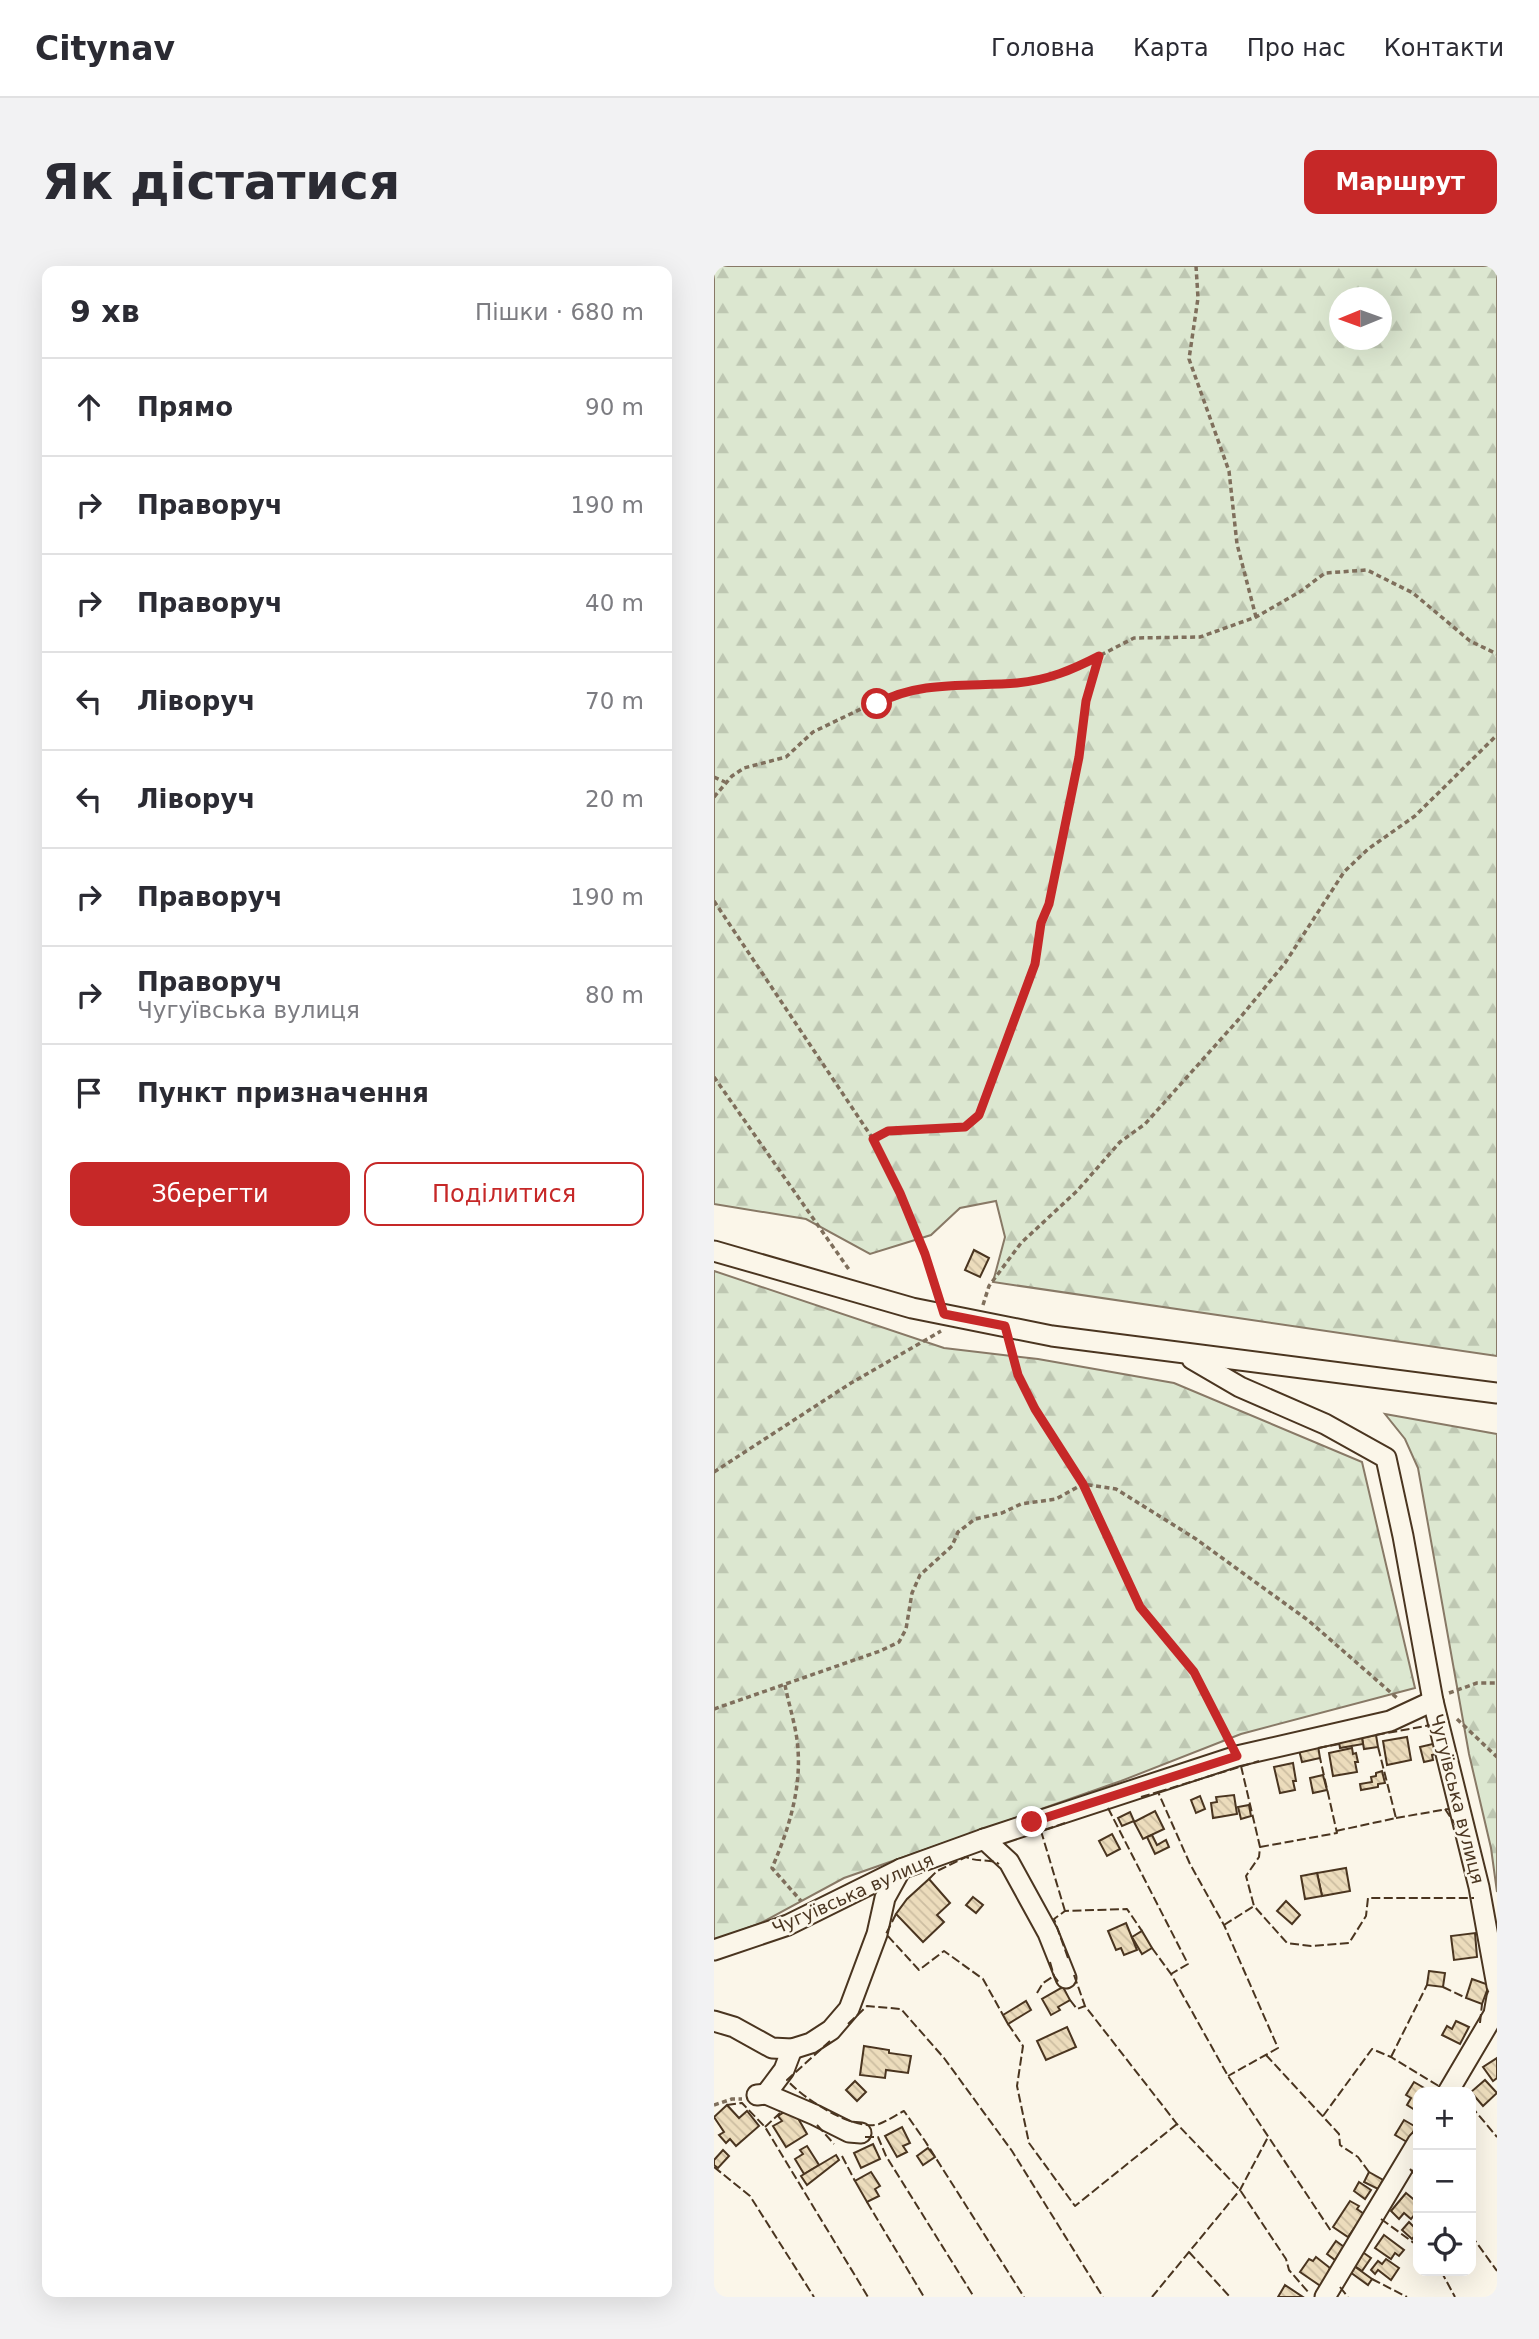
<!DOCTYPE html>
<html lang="uk">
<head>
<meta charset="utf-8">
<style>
  :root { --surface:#fff; --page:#f2f2f3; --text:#2b2b33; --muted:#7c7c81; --line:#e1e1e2; --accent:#c62828 }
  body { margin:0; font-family:"DejaVu Sans",sans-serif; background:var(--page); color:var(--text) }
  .controls { position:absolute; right:21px; bottom:21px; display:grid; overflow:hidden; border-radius:14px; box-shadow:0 7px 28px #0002 }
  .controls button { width:63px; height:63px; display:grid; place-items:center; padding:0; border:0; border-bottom:2px solid var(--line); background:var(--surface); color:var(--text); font:35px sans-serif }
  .compass { position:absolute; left:615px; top:21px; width:63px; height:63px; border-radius:50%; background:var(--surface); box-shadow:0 7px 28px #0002; rotate:269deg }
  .stop { position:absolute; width:21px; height:21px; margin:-16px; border:5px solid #c62828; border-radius:50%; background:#fff }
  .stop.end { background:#c62828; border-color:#fff; box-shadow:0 2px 7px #0008 }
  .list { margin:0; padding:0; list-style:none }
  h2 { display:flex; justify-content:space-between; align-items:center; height:91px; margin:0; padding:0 28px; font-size:30px }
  h2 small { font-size:23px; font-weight:400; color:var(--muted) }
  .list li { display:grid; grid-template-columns:46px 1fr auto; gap:21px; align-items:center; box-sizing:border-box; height:98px; padding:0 28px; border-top:2px solid var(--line) }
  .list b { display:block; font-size:26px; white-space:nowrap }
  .list p { margin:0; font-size:23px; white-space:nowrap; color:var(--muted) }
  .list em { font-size:23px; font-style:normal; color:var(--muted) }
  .actions { display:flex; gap:14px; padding:21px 28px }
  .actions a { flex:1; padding:16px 0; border:2px solid var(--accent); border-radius:14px; text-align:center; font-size:24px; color:var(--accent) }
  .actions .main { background:var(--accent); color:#fff }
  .icon { flex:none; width:38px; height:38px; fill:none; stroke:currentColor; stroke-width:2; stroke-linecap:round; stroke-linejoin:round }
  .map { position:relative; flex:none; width:783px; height:2031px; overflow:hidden; border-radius:14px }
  header { display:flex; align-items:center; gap:42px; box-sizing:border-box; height:98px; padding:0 35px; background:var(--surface); border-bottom:2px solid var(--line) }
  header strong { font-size:33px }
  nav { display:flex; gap:38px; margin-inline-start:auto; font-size:24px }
  .intro { display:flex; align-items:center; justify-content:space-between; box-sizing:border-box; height:168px; padding:0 42px }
  h1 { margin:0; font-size:49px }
  .button { padding:18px 32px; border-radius:14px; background:var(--accent); color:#fff; font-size:24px; font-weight:700 }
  main { display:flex; gap:42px; padding:0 42px }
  aside { flex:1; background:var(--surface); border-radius:14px; box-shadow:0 7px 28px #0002 }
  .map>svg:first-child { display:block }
</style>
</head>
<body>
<header>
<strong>Citynav</strong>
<nav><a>Головна</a><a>Карта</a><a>Про нас</a><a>Контакти</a></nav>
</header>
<div class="intro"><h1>Як дістатися</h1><a class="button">Маршрут</a></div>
<main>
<aside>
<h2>9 хв<small>Пішки · 680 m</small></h2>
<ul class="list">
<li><svg class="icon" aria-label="ahead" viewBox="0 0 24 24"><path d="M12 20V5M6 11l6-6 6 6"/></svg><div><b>Прямо</b></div><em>90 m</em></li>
<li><svg class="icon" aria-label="right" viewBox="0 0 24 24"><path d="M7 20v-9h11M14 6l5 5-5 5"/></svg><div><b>Праворуч</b></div><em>190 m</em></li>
<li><svg class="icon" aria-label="right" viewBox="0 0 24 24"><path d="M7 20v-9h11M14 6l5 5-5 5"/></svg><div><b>Праворуч</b></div><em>40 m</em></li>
<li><svg class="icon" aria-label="left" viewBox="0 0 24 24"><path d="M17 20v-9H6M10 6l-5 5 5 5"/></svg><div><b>Ліворуч</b></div><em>70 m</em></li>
<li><svg class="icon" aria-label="left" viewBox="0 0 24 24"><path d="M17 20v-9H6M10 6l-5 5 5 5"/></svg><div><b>Ліворуч</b></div><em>20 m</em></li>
<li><svg class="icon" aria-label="right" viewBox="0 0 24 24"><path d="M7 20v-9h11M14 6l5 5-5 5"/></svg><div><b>Праворуч</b></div><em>190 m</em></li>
<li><svg class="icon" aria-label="right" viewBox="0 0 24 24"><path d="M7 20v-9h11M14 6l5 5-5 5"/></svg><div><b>Праворуч</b><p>Чугуївська вулиця</p></div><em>80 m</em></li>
<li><svg class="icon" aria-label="arrive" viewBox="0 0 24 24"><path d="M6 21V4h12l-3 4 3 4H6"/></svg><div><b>Пункт призначення</b></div></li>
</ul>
<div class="actions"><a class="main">Зберегти</a><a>Поділитися</a></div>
</aside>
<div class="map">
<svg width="783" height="2031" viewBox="0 0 783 2031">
  <defs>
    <pattern id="forest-firs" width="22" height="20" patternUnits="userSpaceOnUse" patternTransform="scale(1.75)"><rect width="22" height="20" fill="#dce7d0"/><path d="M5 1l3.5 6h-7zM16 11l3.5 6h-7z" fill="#bec7b2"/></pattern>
    <pattern id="building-back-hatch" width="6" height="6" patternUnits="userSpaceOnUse" patternTransform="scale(1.75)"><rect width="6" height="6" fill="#ecdcbc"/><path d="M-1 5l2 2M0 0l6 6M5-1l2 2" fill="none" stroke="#ccbda1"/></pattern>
  </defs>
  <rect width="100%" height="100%" fill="#fbf6e9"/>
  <g fill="url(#forest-firs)" stroke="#887966" stroke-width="2" fill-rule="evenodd">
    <path d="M0,0H783V1090L279,1016L291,971L282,935L246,942L217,969L156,988L92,953L0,938ZM626,32H668V74H626Z"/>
    <path d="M0,1005L230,1082L324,1093L460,1117L648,1196L701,1422L527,1468L407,1515L130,1612L47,1657L0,1674Z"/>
    <path d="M671,1148L783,1168V1626L777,1582L755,1488L704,1202L691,1173Z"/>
  </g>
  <g fill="url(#building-back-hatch)" stroke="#4a3520" stroke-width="2">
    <path d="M260,984L275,992L266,1011L251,1004Z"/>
    <path d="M662,1469L664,1481L650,1483L648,1472Z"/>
    <path d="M693,1471L697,1494L673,1499L669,1475Z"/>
    <path d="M648,1472L649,1478L626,1482L625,1476Z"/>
    <path d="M723,1477L725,1487L718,1489L719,1494L710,1496L706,1481Z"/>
    <path d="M604,1480L606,1492L588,1496L585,1484Z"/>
    <path d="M638,1482L639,1488L642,1487L644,1496H641L643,1506L619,1510L615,1487Z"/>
    <path d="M579,1497L582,1515H579L581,1524L566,1527L560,1501Z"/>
    <path d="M668,1505L671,1517L664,1518V1521L647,1524L646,1518L658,1516L657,1511L662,1510V1507Z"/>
    <path d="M609,1509L613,1524L599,1527L596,1512Z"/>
    <path d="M520,1529L523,1548L499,1552L497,1537L503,1536L502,1531Z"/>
    <path d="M486,1530L491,1543L482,1547L477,1534Z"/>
    <path d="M535,1539L537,1550L527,1553L524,1541Z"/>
    <path d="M441,1545L450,1563L429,1573L420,1556Z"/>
    <path d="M416,1546L420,1555L408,1560L404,1552Z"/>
    <path d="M398,1568L406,1583L393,1590L385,1575Z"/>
    <path d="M438,1569L443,1579L452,1574L455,1581L441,1588L433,1571Z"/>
    <path d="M632,1602L636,1625L608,1630L603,1607Z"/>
    <path d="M603,1607L608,1630L591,1633L587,1610Z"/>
    <path d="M215,1613L236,1637L223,1649L230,1656L209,1676L182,1648L193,1633Z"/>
    <path d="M259,1631L269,1639L262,1647L252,1639Z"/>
    <path d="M572,1635L586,1649L578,1658L563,1645Z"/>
    <path d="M412,1657L423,1684L410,1689L407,1682L402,1684L394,1665Z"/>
    <path d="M428,1665L438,1682L428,1688L418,1671Z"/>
    <path d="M761,1667L763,1691L740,1694L737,1670Z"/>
    <path d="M715,1705L731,1707L729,1721L713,1719Z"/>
    <path d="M758,1713L775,1719L768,1738L752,1732Z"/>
    <path d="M349,1721L356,1734L344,1741L346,1744L337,1749L328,1733Z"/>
    <path d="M312,1735L317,1744L294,1758L289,1749Z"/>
    <path d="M742,1755L755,1761L746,1778L728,1769L733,1760L738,1763Z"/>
    <path d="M353,1761L362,1781L332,1794L323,1775Z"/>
    <path d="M150,1780L175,1784V1787L197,1790L194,1807L172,1804L171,1812L146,1809Z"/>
    <path d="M783,1792V1812L779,1815L769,1801Z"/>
    <path d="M771,1814L783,1827L769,1840L757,1826Z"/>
    <path d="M141,1815L152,1826L143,1835L132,1824Z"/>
    <path d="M700,1816L717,1826H704V1846L693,1839L697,1832L692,1829Z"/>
    <path d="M13,1839L25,1852L33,1845L45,1860L22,1880L16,1873L12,1877L5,1869L10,1866L0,1851Z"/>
    <path d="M75,1843L81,1847L93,1868L72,1881L59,1860L68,1855L64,1850Z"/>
    <path d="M690,1854L702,1861L693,1876L681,1869Z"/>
    <path d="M188,1861L196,1877L189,1880L193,1886L183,1891L171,1870Z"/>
    <path d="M159,1878L166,1893L147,1902L140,1887Z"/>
    <path d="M93,1880L105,1899L90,1908L81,1893L89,1888L86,1884Z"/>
    <path d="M214,1882L221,1891L209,1899L203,1890Z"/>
    <path d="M9,1884L15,1890L4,1902L0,1899V1894Z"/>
    <path d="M122,1889L125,1894L93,1919L87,1910Z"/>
    <path d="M157,1906L166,1920L161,1923L165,1930L153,1936L141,1915Z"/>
    <path d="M655,1906L669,1914L664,1923L650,1916Z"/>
    <path d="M645,1916L657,1924L651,1933L640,1925Z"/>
    <path d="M692,1927L704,1937V1944L697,1953L690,1947L685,1953L677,1945Z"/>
    <path d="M636,1935L645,1940L643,1943L650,1948L634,1971L619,1961Z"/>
    <path d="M695,1956L704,1965L698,1973L688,1964Z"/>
    <path d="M670,1969L690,1984L685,1990L681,1987L677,1993L661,1982Z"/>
    <path d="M622,1975L630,1981L621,1994L613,1988Z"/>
    <path d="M647,1985L657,1992L648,2005L638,1998Z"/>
    <path d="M602,1991L616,2002L615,2004L618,2007L608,2021L586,2006L595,1993L599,1995Z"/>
    <path d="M672,1993L685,2002L677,2014L664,2004L661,2008L657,2004L664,1995L668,1998Z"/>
    <path d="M640,2000L658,2013L654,2019L636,2006Z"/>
    <path d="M571,2019L589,2031H564Z"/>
  </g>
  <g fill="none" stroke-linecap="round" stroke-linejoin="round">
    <g stroke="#4a3520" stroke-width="23">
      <g id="minor">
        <path d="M0,985L198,1042L338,1070L783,1127"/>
        <path d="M478,1093L526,1121L611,1158L672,1192L689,1270L719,1435L765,1621L783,1720"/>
        <path d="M270,1573L295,1596L334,1667L352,1712"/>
        <path d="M0,1684L74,1659L187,1603L270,1573L523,1490L676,1455L719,1435"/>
        <path d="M0,1755L20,1761L58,1782L78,1783L97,1777L117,1764L135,1743L163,1668L171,1632L187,1603"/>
        <path d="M734,1826L780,1748L783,1731"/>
        <path d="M52,1828L70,1804L78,1783"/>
        <path d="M43,1829L52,1828L101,1849L135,1866L147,1867"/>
        <path d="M611,2031L704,1876"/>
      </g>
    </g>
    <g stroke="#7f6f5c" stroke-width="3.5" stroke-dasharray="5 3.5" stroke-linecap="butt">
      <path d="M482,0L484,32L475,93L515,205L523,278L542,351"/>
      <path d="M0,511L11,516"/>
      <path d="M0,531L18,510L30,502L72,491L99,466L180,427L206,423L305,417L348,409L420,372L486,371L542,351L587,325L611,307L653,304L699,327L756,375L783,388"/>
      <path d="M0,635L159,873"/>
      <path d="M0,811L136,1005"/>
      <path d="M225,1030C208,975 184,924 159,873L174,865L251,861L265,849L321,698L327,657L335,638L365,491L372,435L385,390"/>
      <path d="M269,1039L275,1020L307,977L363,925L406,876L431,858L525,753L571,697L630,606L654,583L701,550L783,469"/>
      <path d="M297,1080L304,1109L322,1143L369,1218L402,1223L482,1273L595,1355L683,1432"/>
      <path d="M0,1206L137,1117L227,1065"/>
      <path d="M71,1419C75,1440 83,1463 84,1484C87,1525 74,1565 58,1602L87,1635"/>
      <path d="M735,1427L763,1417H783"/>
      <path d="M0,1443L166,1385L185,1376L192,1363L198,1327L206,1309L238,1280L244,1266L261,1253L288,1247L307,1238L342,1233L369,1218L426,1341L480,1406L515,1476"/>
      <path d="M743,1453L783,1491"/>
      <path d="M0,1839L18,1833H28"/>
    </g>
    <use href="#minor" stroke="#fbf6e9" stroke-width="19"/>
    <g stroke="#4a3520" stroke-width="2" stroke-dasharray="9 3.5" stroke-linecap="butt">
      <path d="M662,1469L717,1459L718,1462"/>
      <path d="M604,1482L625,1478"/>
      <path d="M527,1500L546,1581L545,1591L532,1610L540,1640L573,1677L597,1680L635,1677L652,1650L654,1632H760"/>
      <path d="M444,1526L545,1495"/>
      <path d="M427,1531L444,1526L476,1598L510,1659L564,1782L514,1810"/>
      <path d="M394,1542L474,1698L457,1708"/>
      <path d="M731,1543L743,1561"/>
      <path d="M682,1552L734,1543"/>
      <path d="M351,1557L327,1565L351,1645"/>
      <path d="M622,1565L682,1552L664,1481"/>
      <path d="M546,1581L623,1567L606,1492"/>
      <path d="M215,1613L223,1605L252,1591C265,1597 276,1592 285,1598"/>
      <path d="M182,1648L172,1668L205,1704L230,1685L269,1713L289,1749"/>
      <path d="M510,1659L540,1640"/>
      <path d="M438,1682L457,1708L514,1810L617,1965"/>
      <path d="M354,1692L340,1653L351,1645L413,1643L428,1665"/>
      <path d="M336,1696L340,1710L346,1718"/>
      <path d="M360,1709L371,1740L463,1858L526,1924L572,1993L575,2004L595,2027"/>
      <path d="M729,1721L752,1732"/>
      <path d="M323,1727L329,1717L340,1710"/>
      <path d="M356,1734L363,1743L371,1740"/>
      <path d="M766,1757L768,1738"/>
      <path d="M134,1758L153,1740L187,1743L230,1792L298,1885L389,2031"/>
      <path d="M294,1758L309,1780L303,1820L315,1877L361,1940L463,1858"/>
      <path d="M116,1775L73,1814C88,1832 141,1866 165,1858C173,1855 182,1849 190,1845L211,1875L310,2031"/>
      <path d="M552,1789L625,1868L626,1879L644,1891L655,1906"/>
      <path d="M677,1791L713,1719"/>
      <path d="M13,1839L28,1837L51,1861L154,2031"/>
      <path d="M757,1840L783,1871"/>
      <path d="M609,1850L658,1783L677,1791L728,1822"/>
      <path d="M103,1859L120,1878"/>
      <path d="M51,1861L66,1847"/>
      <path d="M151,1871H164L172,1890L260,2031"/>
      <path d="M128,1890L141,1915"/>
      <path d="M0,1901L36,1930L100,2031"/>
      <path d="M696,1903L704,1912"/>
      <path d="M153,1936L210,2031"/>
      <path d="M667,1953L704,1980"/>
      <path d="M757,1969L783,2005"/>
      <path d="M475,1986L516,2031"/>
      <path d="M727,2005L741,2031"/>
      <path d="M658,2013L693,2031"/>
      <path d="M626,2021L634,2031"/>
      <path d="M438,2031L526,1924L554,1871"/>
    </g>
  </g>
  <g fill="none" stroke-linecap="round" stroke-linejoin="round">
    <path stroke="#c62828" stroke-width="9" d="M163,438C204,414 257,421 303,417C334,414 358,404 385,390L372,435L365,491L335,638L327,657L321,698L265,849L251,861L174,865L159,873L186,927L211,988L230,1048L291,1060L304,1109L321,1143L369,1218L426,1341L480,1406L523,1490L318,1556"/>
  </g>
  <g text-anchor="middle" stroke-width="5" stroke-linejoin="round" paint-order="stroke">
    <g font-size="18" fill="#4a3520" stroke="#fbf6e9">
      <text transform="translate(743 1533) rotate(76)" y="6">Чугуївська вулиця</text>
      <text transform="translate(139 1628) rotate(-24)" y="6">Чугуївська вулиця</text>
    </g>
  </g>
</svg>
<div class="controls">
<button>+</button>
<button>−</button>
<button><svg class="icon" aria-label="locate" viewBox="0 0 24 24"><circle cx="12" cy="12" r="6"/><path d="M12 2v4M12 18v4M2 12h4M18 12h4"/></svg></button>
</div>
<svg class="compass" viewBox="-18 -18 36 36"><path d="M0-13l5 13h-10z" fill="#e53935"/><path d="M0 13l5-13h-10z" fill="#7c7c81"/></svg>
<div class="stop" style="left:163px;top:438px"></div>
<div class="stop end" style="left:318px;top:1556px"></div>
</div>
</main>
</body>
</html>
